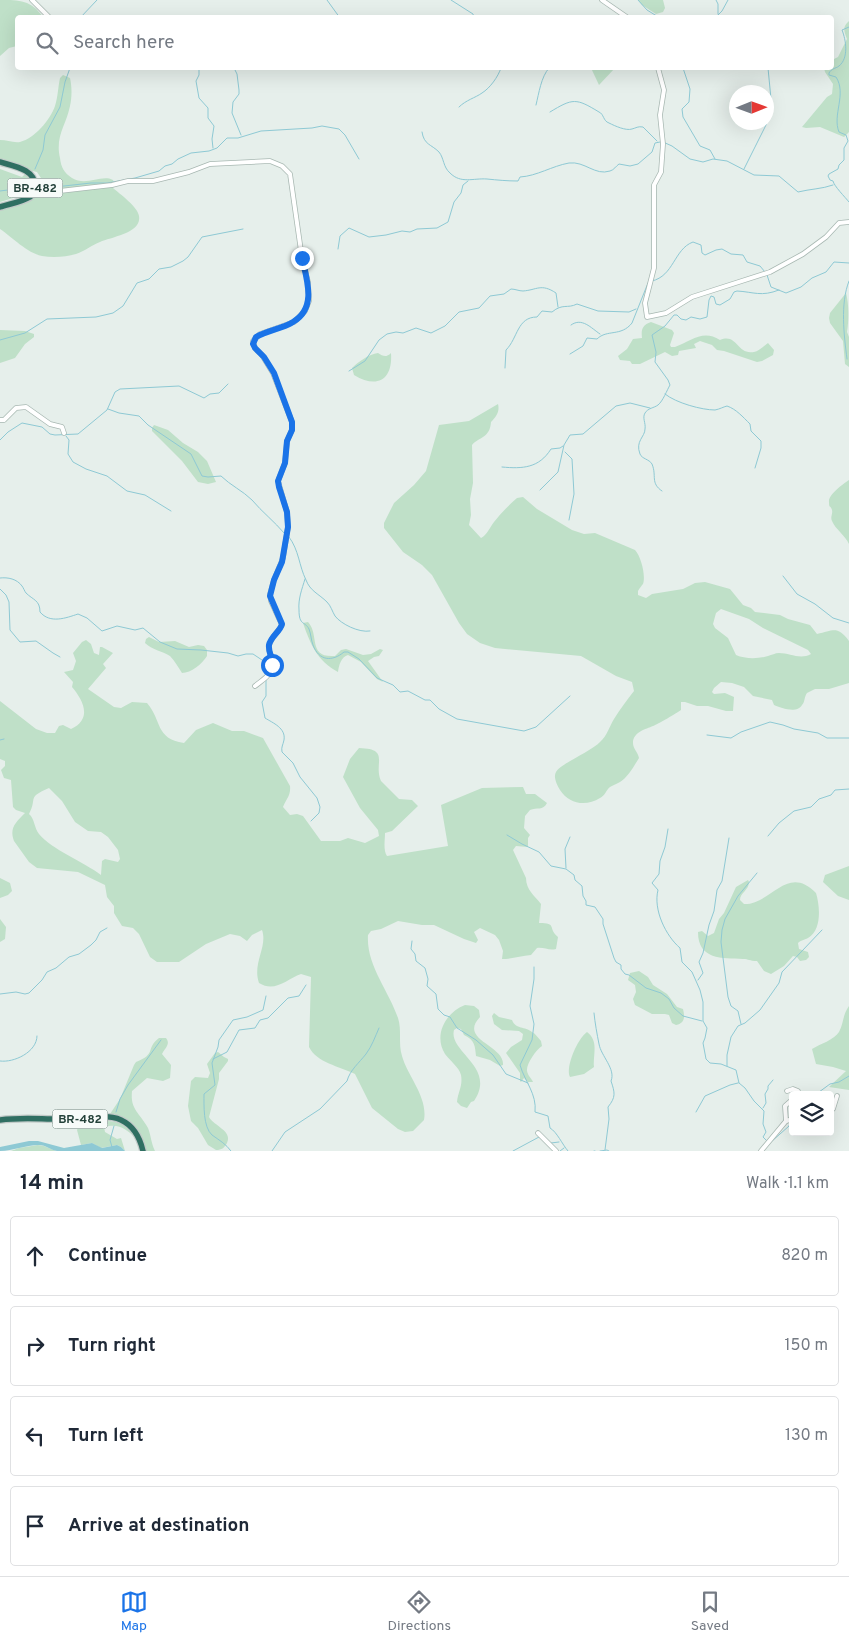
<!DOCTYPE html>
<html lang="en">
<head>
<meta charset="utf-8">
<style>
  :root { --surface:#fff; --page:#f2f2f3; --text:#1f2937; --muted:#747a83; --line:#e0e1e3; --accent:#1a73e8 }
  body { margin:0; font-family:Overpass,sans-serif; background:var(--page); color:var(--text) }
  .controls { position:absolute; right:15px; bottom:15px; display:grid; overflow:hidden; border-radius:5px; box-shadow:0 5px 20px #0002 }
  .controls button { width:45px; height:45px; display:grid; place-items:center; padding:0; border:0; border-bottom:1px solid var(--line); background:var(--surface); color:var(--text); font:25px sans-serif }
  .compass { position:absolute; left:729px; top:85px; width:45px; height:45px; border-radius:50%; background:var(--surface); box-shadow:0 5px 20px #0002; rotate:89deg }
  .stop { position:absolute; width:15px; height:15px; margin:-11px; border:4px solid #1a73e8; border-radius:50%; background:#fff }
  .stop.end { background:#1a73e8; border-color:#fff; box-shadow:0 1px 5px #0008 }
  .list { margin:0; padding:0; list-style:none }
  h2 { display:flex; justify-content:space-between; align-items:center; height:65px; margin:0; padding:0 20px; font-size:21px }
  h2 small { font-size:16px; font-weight:400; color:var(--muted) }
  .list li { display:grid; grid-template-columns:32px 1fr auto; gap:15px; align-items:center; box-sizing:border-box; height:80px; margin:0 10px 10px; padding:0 10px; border:1px solid var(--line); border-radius:5px }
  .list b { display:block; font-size:19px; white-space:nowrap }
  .list em { font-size:16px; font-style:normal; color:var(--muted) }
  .icon { flex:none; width:28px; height:28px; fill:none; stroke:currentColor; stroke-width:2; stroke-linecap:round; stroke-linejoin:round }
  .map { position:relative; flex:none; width:849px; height:1151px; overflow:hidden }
  .search { position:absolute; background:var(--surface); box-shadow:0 5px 20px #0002; left:15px; right:15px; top:15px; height:55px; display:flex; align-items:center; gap:12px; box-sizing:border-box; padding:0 18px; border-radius:5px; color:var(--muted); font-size:19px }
  .sheet { height:425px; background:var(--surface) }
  nav { display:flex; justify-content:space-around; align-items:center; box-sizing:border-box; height:70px; border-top:1px solid var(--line); background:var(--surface); font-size:14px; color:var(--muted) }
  nav a { display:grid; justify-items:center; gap:2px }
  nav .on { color:var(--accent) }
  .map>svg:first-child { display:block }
</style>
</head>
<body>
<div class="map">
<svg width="849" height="1151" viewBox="0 0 849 1151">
  <rect width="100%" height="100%" fill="#e6efeb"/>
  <g fill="#bfe0c8" fill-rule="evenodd">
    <path d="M0,0C20,0 31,0 43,17L18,18L17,46L9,48L0,56Z"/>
    <path d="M638,0H663L665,8L663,12L656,14L642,5Z"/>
    <path d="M849,21V132L844,137L820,127L806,128L802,127L827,97L832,94L833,84L825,72L824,68H832V60L838,57L847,39C844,31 842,27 849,21Z"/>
    <path d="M591,68H615L599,85Z"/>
    <path d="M63,75L70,78C72,87 72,97 70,106C66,126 55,136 60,158C61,167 64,173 72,178C86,187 101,174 113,180L115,185L113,188C120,194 138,207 139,216C142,233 111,237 100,242C92,245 85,251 76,254C66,257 53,258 42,256C27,253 12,237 0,229V208L33,197L40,190L42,184L41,178L37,172L16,167L0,160V140C7,140 13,143 20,142C35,138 50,120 55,106C58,97 58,87 60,78Z"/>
    <path d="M0,169L22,177L25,174L34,178L33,192L0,202Z"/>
    <path d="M846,293C849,304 849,321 847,332L849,337V367L845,364L843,341L830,323L829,318L830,313Z"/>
    <path d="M651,322L672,330L674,333L670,345L671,347H675C691,341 703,329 720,340C738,333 736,355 754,352C759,351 764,346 768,343L774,350L773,355L762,361L757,362L724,351L717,350L712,345L700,341L694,344L696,348L679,351L678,355L672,356L665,352L640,364H632L630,361L620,360L618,356L627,349L633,339L642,338C641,330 642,325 651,322Z"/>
    <path d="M0,330L25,331L34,334V337L25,344L15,358L0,363Z"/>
    <path d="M378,353C383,356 386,358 391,353C393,380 377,389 354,375L352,368C358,362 369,354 378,353Z"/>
    <path d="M498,404C500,412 496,417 491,422C490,438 479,437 472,445L473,483L470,499L471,515L469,525L481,538C487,535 490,527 494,522C501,513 509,505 517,498L523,497L537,509L572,530L584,534L595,533L635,550C641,556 646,576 643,584C642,585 639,589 638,591V595L646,598L652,594L683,589L695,583L705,582L730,589L743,605L751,608L755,612L780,615L788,619L810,625L817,634C833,631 837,625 849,641V683L829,689H815L807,693C804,697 805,702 802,705C797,714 781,708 774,705L772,700L753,696L744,687L732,683L721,682L714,688L712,692L714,694L725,693L734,697L733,711H726L708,706H697L685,702H681V710C678,712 657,725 653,726C646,729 633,732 633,743C633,749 638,752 639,758C634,766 628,777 620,782C617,784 613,785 610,787C606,790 605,796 600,798C586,807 569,804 560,790C557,785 553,777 556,772C560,764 592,751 600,742C607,736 609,727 614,719C620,709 627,700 634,691L632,682L616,676L581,656L495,648L480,643L467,634L459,623L432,575L422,565L403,552L384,528V523L394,503L414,485L426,471L439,425L469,421ZM721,609L749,619L763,628L808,650L811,654C800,660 790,653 779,653C775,653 772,655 768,656C758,659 745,659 736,655L728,638L715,628L713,624L716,613Z"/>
    <path d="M154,425L168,430L183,443L198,452L207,461L216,482L208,484L198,482L182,461L152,431V428Z"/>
    <path d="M849,480V544C845,535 836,530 832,521C830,517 833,514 832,510C830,504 829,509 829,502C828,495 843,484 849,480Z"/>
    <path d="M308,622C320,635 307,658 335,656L341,650L346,649L363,655L371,654L380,649L383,650L379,656L374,657L368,661L383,682L377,679L361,662L348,655C341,657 339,665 338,672C317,661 310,643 303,623Z"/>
    <path d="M149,637L159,642L175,641L189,647L198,645L204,646L207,650V656C202,664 191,673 182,673C178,667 175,661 170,656C162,651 152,650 145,643L146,639Z"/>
    <path d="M86,640L91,644L94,653L99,655L100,647H102L113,653L103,664L106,668L88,689L114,707L121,708L132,702L147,703C162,720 155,739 184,743L196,730L213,723L232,731H244L263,738L290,786C291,796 286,799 283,807L290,815L297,814L303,816L321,841H340L348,838L365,843L379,836L378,830L360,808L343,777L350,759L359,748C391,749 373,763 381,781L399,799L412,800L418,806L392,831L385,833C385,840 383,850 387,856L448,846L441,805L482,788L523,787L526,794H535L547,803C543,811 537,807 530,810L525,816L524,828L530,835L528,838V847L516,846L513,850L526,878C526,890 535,896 541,904L539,923C558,923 547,928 558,937L556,949C549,951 544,947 537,948L531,955C521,956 512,959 502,959L503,951L499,940L495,935L480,928L474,932L478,940L476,943L464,939L434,925H422L398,921L381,929L371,931L368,935C366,965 389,991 398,1018C402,1030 398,1043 402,1056C408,1077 428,1097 424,1120L413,1131L405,1132L398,1129L372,1108L355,1074C339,1066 317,1063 309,1047L311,977L301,974C287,979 275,993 259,983C252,963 268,947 262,930L252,935L247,941L240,936L230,934L206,944L179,962H157L150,957L139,934L133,928L122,926L114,913V906L107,897L105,885L78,872L37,868L29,862L14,841C9,828 16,822 25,813L16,810L13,807L11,780L4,778L1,770L5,766V761L0,759V701L36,729L47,733H55L59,726L63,725L71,729C93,719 83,700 72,687L73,682L64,672L73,670L76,661L73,653L82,642ZM49,788L62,801L75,822L88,831L101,832L108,837L118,850L120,859L118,862L105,859L102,861L101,875C84,862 51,849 39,834C34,828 35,819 29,814C38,797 26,798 49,788Z"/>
    <path d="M849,866V900L838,896L823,882L825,875Z"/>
    <path d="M0,878L10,883L12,891L8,895L0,898Z"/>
    <path d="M748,880L749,882C749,890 740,893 740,900L744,904C771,905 787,863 816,893C820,906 822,930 808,938C804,940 801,940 798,943L799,949L808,952L809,957L806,960L800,961L797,957L793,956L784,966L771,974L764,971L757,961C749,961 749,959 743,959C722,958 698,960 698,932L702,931L708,936L714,933L719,919L724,913L736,887Z"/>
    <path d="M0,919L6,927L5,939L0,942Z"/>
    <path d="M639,971L648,977L653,985L667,994L677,1007L683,1009C685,1017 685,1023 676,1025L672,1023L669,1015L665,1014H652L635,1005L633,999L636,992L635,985L628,980L630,973Z"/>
    <path d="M465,1005L474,1006L479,1010L480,1017C458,1040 505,1045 503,1065L500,1066L490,1060L476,1056C475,1046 475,1040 464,1035L461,1029L457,1028L454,1030C448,1052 497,1067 474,1101L471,1102L467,1108L461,1106L457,1102C458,1092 463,1086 461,1075C459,1067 450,1061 445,1054C433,1035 446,1012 465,1005Z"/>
    <path d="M849,1006V1090L829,1087L846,1071L833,1067L816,1064L812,1049C820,1044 834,1040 839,1032C844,1023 842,1016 849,1006Z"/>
    <path d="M494,1013L499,1017L512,1020C516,1030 525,1026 532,1032C536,1034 538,1038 541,1041L542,1046C536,1050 526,1064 527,1071C528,1076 532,1079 533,1082H528L524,1078L521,1082L520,1081V1073L506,1053L511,1047L522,1040L523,1034L519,1031L502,1030L494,1024L492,1016Z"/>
    <path d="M587,1032C599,1041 593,1054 594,1067L584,1074L570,1077C565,1067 578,1038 587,1032Z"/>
    <path d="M159,1038H166C171,1044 165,1048 162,1054L171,1065L170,1078L163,1081L147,1078L132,1091C130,1110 140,1113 148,1128C151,1135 151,1143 155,1151H145L135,1128L108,1117L120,1099L134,1065L136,1062C157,1054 145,1049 159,1038Z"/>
    <path d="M218,1052L224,1057L228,1059V1061L219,1073V1079L209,1117C214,1126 233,1131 227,1143C224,1148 222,1150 216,1150L208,1145L198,1128L191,1121L188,1106L191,1081L195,1077L208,1078L210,1073L207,1064L215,1053Z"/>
    <path d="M87,1121C106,1121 125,1118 136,1138C125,1129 120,1123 104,1127L105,1132L117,1139L121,1138L125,1151L121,1147L117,1145L101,1148L92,1143L81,1145L77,1130L79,1126Z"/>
    <path d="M38,1145L44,1146L56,1151H11L19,1148Z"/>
  </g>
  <path fill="#8ec9d4" d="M29,1141H38L64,1148L92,1143L102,1148L117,1145L121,1147L125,1151C103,1151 79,1151 57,1151C51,1150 46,1145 39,1145C25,1145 13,1151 0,1151V1147Z"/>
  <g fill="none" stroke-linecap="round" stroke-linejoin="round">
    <g stroke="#8ec9d4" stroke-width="1">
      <path d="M327,0L340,18"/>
      <path d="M451,0L473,14L474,18"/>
      <path d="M638,0L647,10L660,18"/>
      <path d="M716,0L718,4V14"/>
      <path d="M80,18L97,0"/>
      <path d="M715,18L722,11L728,0"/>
      <path d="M849,27L842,30C846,40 849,58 839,66C835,69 832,68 829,73V75L836,77C847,94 832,115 839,132L846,135L848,141L844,148V160L839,165L838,169L829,174L828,176L830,180L833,181C834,186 845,197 849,202"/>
      <path d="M234,68L237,74L239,90V94L233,102L232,113L241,135"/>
      <path d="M683,68L690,89L689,102L682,109L683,117L700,146L710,150L715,159"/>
      <path d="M199,69V75L196,81L199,98L208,108V118L214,126L212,139L213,148"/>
      <path d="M536,105C539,93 541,77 549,68"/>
      <path d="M459,107C466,100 475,98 482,93C490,88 498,77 501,68"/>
      <path d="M550,112C573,98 576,98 599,112C604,114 603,121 609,123C615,126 626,131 632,129C636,128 638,126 643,127L657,141"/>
      <path d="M422,132C424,145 431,144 439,152C444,158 443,167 450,173C461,184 473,178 487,179C497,180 507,181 518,181L520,177C537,176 552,166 569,163C585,161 595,176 610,171C614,170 616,166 619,164L630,166L638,164L652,152L655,143L660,142"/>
      <path d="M663,142L672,146L690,159L703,162L713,159L727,161L754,175L779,176L798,192C810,189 822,189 833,185"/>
      <path d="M35,169L43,150L45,135L60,107L65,82L70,68"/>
      <path d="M744,169L766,125L771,99L768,68"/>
      <path d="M46,188L91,183H107L135,178L159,171L165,166L172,164L178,159L191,153L209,151L217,148L227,138H238L261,131L312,128L322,126L339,129L345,135L359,159"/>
      <path d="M0,191L31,187"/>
      <path d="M338,249L340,236L349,228L369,237L386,235L402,231L410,232L417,229L437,228L448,222L454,202L461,193L463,185L468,181"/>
      <path d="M767,275L771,287L786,293L801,287L812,278L826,272L834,262L849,263"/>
      <path d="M652,281C674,276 674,249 693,242L701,245L702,253L705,255L716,250L722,249L731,254L743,255L747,262L760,266L765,272"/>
      <path d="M571,325C582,317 591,328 600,334"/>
      <path d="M0,340L25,333L47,319L96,317L113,313L123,306L137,283L149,279L159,269L171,267L183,261L188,257L202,237L243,229"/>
      <path d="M570,354L583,346L587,338L597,339C607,329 621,337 632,323L648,283"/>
      <path d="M847,359C844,335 840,304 849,281"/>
      <path d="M505,368L506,350C518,338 517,317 537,317L542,311L552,312C563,303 567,309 577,304L598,311L629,312L636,309"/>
      <path d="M349,371L365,361L379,340L387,334L396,332L403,333L416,328L431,333L445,326L459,312L479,308L490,296L504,294L511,289C515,289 519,291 523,291C537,290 541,283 556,293L558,307"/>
      <path d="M665,394C676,403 702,410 715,410C720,409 723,407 727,406C736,409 743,417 750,424L751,431L761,441V448L755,468"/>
      <path d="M108,409L119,413L139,416L148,425L191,454L202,476L208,477L221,476C230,485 243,491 252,500C262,512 274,521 285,534"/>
      <path d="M66,436L69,440L68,454L73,462L86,469L107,476L127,491L145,495L171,511"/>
      <path d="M0,440L8,432L22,423L42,427L50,434L55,435L78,434L107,410L115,392L120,389L179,386L204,398L210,394L219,393L228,384"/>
      <path d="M565,452L572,459L574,494L569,520"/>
      <path d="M502,467C523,469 539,468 551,449L560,448L563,446"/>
      <path d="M540,490L558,472L564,445L570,435L583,434L616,406L630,403L650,408"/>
      <path d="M662,491C650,483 657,476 652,464C649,459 642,459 640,454C635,441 645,437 645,429C646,423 642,418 645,413C648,408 654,408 658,405C663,401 667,390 670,385L668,380L655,362L656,352L652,335L665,326L674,315H677L681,319L686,320L691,317L700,319L707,317L709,300L711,296L714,297L716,304L720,305L730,299L734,292L737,291C754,292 761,297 779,290"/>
      <path d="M289,537C299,550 299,566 306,580C310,591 319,594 327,602C331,606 332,611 335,616C341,624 359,633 370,631"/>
      <path d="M783,576L797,594L815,604L833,618L849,623"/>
      <path d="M0,578C8,577 17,579 22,586C23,587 25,592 26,593C33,600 40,600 40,612C50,624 66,618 78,614L87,618L102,631L117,626L135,630L143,628L160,642L177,649L201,650L228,653L238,656L246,654H253L265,662L267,675"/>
      <path d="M305,579C302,589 298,599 299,610C299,626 305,621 309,629C311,634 311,640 313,645C319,661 332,662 344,652H348L359,659L377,678L393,685L400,692L408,691L425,700H430L439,709L457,719L524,731L536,727L570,696"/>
      <path d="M0,589L6,595L9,602L10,630L20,642L36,641L53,653L60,657"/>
      <path d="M266,680V696L262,702L265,718C273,723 286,728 284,740C283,745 281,747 282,752L293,763L300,777L317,798L320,807L319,813L311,821"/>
      <path d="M707,735L731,738L741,732L770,722L783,725L794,729L818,733L827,738H849"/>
      <path d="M0,740L4,739"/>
      <path d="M668,829L665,847L660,861L659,874L652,883L658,890C653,910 666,936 680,948L682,962L692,972L700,990L703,1002V1021L707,1028L705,1038L703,1043L706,1059L710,1063L721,1064L736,1070L739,1083"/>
      <path d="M507,835L522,844L539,852L551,866L566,869L574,875L575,880L582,886L583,896L586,901V905L595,907L603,919V924L614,958L616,962L621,965V969L625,974L629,975L646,988L661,993L669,999L674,1008L683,1016L702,1021"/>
      <path d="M768,836L779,823L794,811L811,807L819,799L831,795L835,790L849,789"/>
      <path d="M566,868L565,849L570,837"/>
      <path d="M412,941L411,949L415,954L416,961L425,968L428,979L427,986L436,994L438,1009L444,1015L450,1017L457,1028L476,1040L493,1055L506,1074L528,1083"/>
      <path d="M534,967V979L530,1006L534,1024L532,1040L520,1065C525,1082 537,1094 535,1112L548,1116L550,1128C557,1132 562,1144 568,1151"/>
      <path d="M698,980L703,973L699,962L703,953L709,925L714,911L717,890L722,881L729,838"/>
      <path d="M0,994L16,992L25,994L29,993L42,980L47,972L56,968L69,957L79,954L91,945L96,940L100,932L107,928"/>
      <path d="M594,1013C595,1023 597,1034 599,1044C601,1056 616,1069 611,1081C615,1093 616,1097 608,1107L609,1119L605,1150"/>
      <path d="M741,1024L738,1011L731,1006L728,997L721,942L722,930L725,919L738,896L757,873"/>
      <path d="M213,1059L227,1052L239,1030L255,1028L260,1020L268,1018L288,998L299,996L306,985"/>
      <path d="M0,1061C14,1063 37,1052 37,1036"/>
      <path d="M727,1066V1055L731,1037L738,1026L745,1023L760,1010L779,983L782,972L822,930"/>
      <path d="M739,1083L745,1088L754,1101L764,1111L763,1124L766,1132L763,1137L767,1141"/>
      <path d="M815,1095L830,1084L839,1082L849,1076"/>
      <path d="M763,1108L766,1103L765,1094L768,1089V1086L773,1080"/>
      <path d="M116,1112L120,1099L128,1085L161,1040"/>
      <path d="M696,1112L705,1096L730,1085L738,1083"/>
      <path d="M771,1142L789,1126L793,1115"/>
      <path d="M551,1143L559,1142"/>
      <path d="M112,1147L110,1140L114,1126"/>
      <path d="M231,1151C226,1144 219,1140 212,1135C203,1127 204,1105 204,1094L215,1085L212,1063L218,1047L219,1040L233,1020L247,1017L263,1010L266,996"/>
      <path d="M272,1151L285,1132L320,1109L347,1081C350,1070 359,1063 366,1054C372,1046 375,1037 379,1028"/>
      <path d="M513,1151L539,1137"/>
      <path d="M560,1151L564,1148"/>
      <path d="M594,1151H595"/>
      <path d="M600,1151L607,1150L609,1151"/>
    </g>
    <g stroke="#a8b8b2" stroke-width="5.5">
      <g id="minor">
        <path d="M32,0L50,18"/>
        <path d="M602,0L628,18"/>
        <path d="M658,68L664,90L660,115L663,144L661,172L654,185V268L645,303L647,317L666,313L692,297L770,272L803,254L826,237L839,223L849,222"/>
        <path d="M35,189L42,192H51L112,185L128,181H153L189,172L210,164L270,161L282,166L290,174L302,258L308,282L309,301L305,311L294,322L260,334L253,341L255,348L262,355L273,373L292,422V430L287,441L285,463L278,481L287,512L288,527L283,558L274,580L270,594L271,601L282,625C278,632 271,637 269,646C268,650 270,653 272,657C276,673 265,678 255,686"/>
        <path d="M0,420H4L16,408L26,407L50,424L62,427L64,433"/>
        <path d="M787,1091L793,1089L798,1091L797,1095"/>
        <path d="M830,1110L833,1109L837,1096"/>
        <path d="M786,1121L793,1119"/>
        <path d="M538,1133L556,1151"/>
        <path d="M761,1151L786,1121L785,1106L793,1099"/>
      </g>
    </g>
    <g stroke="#c2cac8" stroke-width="8">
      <g id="highway">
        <path d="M0,162C13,166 36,169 35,187C35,191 34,194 30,197C22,202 9,204 0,207"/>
        <path d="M0,1120C20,1117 39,1119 59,1119C76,1119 106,1113 121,1120C134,1126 140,1138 143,1151"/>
      </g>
    </g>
    <use href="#minor" stroke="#fff" stroke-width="4"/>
    <use href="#highway" stroke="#2f6f62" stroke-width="5.5"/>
  </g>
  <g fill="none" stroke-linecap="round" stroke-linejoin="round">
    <path stroke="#1a73e8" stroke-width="6" d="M272,665C273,658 268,652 269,645C271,636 280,632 282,624L270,596L274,580L282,562L288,527L287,512L279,487L278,481L285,463L287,441L292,430V422L274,373L264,357L255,348L253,344L256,337C268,330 282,329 293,322C317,308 307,280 302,258"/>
  </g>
  <g text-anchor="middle" stroke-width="4" stroke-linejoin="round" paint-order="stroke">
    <g fill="#f7fbf9" stroke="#637a73" stroke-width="1">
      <rect x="7.5" y="178.5" width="55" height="19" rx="4"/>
      <rect x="52.5" y="1109.5" width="55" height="19" rx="4"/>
    </g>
    <g font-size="12" font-weight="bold" fill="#24423a">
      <text x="35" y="192">BR-482</text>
      <text x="80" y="1123">BR-482</text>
    </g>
  </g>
</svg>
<div class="controls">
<button><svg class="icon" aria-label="layers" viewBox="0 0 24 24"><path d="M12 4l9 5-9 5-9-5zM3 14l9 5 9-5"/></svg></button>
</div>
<svg class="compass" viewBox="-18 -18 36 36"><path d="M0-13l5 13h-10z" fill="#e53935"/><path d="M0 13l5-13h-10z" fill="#747a83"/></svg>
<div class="stop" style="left:272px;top:665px"></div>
<div class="stop end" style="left:302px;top:258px"></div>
<div class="search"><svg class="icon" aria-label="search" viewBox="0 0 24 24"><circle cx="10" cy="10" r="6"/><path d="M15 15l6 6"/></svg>Search here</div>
</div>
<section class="sheet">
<h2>14 min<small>Walk · 1.1 km</small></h2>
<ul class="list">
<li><svg class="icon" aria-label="ahead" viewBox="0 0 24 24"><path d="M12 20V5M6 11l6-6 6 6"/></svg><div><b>Continue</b></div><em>820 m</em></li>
<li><svg class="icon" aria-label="right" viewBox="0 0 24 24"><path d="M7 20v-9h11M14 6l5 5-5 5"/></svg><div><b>Turn right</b></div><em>150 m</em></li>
<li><svg class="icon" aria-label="left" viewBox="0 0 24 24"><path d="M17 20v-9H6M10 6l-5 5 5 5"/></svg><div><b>Turn left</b></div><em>130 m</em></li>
<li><svg class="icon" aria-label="arrive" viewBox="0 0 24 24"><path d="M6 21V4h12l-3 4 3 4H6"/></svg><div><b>Arrive at destination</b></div></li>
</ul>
</section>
<nav>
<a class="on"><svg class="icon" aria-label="map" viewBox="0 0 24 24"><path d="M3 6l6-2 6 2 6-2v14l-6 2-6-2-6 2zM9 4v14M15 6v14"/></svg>Map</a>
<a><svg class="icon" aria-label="directions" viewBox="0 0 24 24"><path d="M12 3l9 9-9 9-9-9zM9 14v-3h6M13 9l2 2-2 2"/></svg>Directions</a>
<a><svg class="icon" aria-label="saved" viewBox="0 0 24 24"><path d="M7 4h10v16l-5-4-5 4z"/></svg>Saved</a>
</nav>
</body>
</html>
